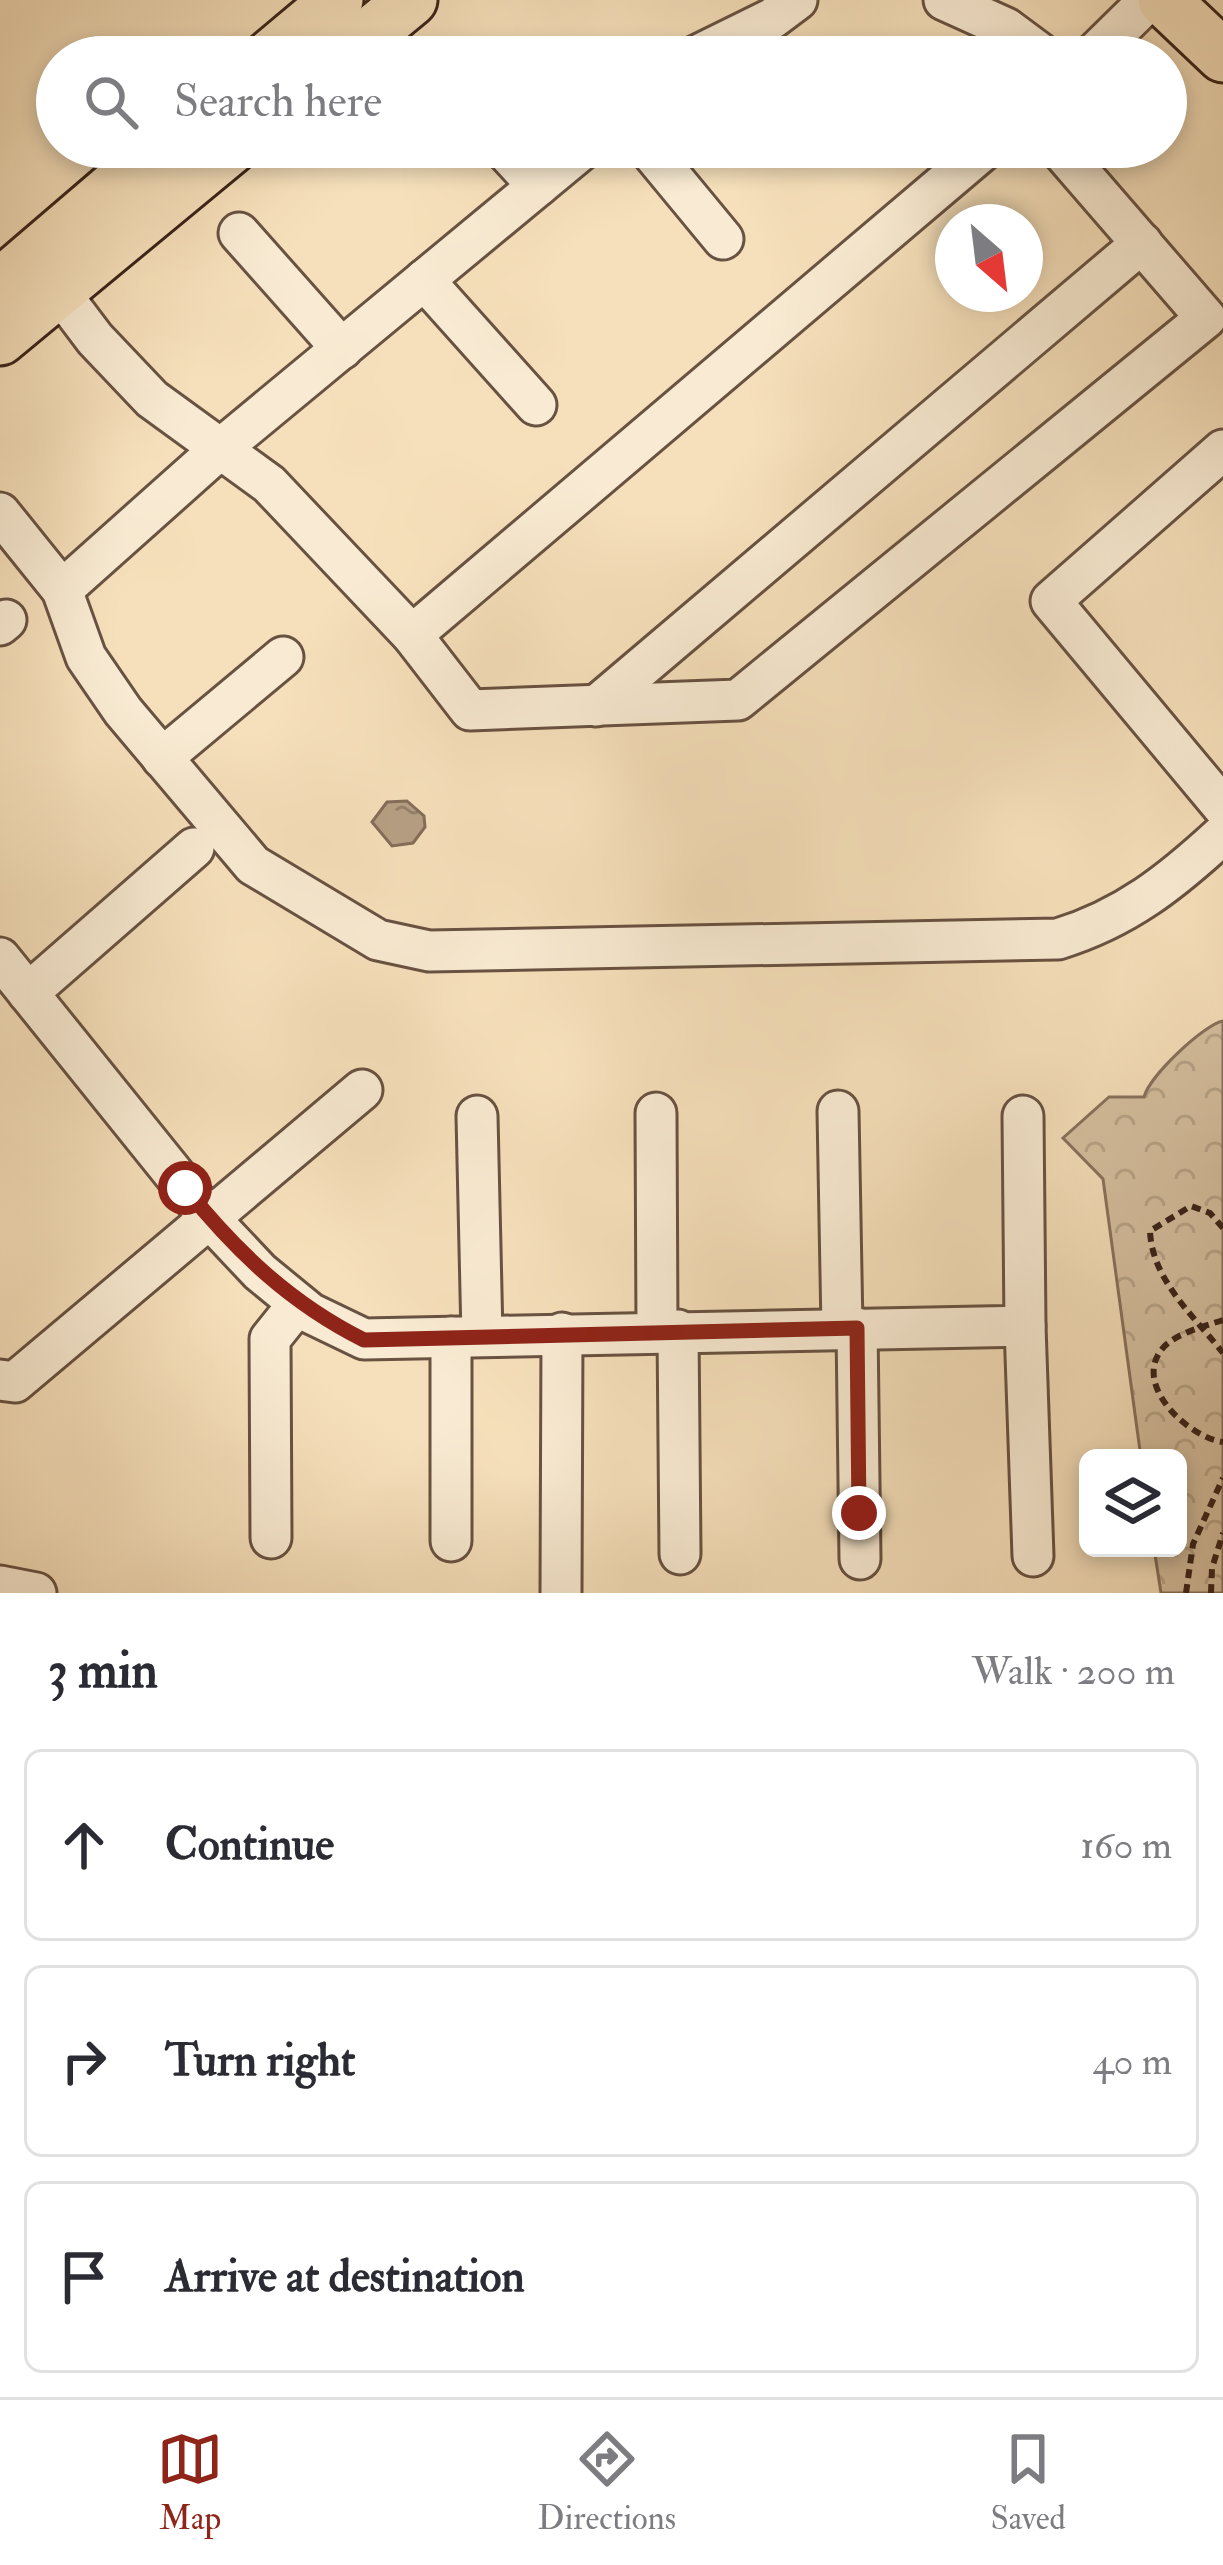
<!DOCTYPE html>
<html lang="en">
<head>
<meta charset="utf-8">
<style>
  :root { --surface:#fff; --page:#f7f7f7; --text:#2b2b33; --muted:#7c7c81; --line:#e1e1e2; --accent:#8f2418 }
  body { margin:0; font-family:"IM FELL Double Pica",serif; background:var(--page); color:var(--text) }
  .controls { position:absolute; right:36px; bottom:36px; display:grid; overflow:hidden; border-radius:18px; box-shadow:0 6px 18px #0003 }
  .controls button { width:108px; height:108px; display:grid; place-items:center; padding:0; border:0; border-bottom:3px solid var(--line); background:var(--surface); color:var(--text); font:60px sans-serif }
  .compass { position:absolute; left:935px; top:204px; width:108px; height:108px; border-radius:50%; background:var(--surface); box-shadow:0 6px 18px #0003; rotate:152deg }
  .stop { position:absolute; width:36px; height:36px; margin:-27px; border:9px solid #8f2418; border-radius:50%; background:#fff }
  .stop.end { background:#8f2418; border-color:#fff; box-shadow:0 3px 12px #0008 }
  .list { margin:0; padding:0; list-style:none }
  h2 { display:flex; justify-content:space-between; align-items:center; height:156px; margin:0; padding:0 48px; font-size:51px }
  h2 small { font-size:39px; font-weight:400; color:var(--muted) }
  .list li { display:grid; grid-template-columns:78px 1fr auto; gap:36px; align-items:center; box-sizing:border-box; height:192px; margin:0 24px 24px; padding:0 24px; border:3px solid var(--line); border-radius:18px }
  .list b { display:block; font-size:45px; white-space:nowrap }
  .list em { font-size:39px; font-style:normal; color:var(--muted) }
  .icon { flex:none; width:66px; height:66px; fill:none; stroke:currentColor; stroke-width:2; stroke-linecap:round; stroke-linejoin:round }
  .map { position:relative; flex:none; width:1223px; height:1593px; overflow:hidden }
  .search { position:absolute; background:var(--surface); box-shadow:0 6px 18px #0003; left:36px; right:36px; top:36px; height:132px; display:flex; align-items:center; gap:30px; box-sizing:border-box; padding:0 42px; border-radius:66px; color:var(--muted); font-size:45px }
  .sheet { height:804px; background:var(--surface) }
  nav { display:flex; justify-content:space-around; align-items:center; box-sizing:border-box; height:168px; border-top:3px solid var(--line); background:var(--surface); font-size:33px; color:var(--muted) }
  nav a { display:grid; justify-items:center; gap:6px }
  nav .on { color:var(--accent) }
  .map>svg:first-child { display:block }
</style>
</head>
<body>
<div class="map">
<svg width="1223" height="1593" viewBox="0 0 1223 1593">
  <defs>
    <pattern id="park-crowns" width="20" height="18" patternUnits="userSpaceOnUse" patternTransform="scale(3)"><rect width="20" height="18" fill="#d6c0a0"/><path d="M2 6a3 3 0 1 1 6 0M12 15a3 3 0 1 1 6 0" fill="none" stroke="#b8a589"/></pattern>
    <pattern id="water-ripples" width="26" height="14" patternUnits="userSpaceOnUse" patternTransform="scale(3)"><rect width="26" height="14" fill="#b6a084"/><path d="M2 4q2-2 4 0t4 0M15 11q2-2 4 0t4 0" fill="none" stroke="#95826b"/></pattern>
  </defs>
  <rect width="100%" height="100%" fill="#f6e0bb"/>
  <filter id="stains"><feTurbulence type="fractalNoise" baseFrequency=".00167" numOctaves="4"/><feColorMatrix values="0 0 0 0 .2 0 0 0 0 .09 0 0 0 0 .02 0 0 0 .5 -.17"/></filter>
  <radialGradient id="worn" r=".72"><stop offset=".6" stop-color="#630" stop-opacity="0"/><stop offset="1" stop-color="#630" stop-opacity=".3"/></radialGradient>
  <path fill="url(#park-crowns)" stroke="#88725d" stroke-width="3" d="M1223,1021V1593H1161L1154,1548H1178V1458H1141L1103,1179L1063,1138L1109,1097H1144C1150,1075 1205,1024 1223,1021Z"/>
  <path fill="url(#water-ripples)" stroke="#846e5a" stroke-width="3" d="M407,801L424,816L425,827L413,843L392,846L372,822L387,802Z"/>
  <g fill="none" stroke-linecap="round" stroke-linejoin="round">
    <g stroke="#685242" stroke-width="45">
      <g id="minor">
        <path d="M944,0L1006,28L1045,57"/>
        <path d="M694,57L773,18L797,0"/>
        <path d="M1091,57L1149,0"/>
        <path d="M502,147L538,186"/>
        <path d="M647,147L723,239"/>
        <path d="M239,233L342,349"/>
        <path d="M424,280L536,405"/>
        <path d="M58,290L95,339L152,399L269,484L412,635L470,710L738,700L1206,318L1058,147"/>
        <path d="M1223,450L1051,601L1223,807"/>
        <path d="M0,513L62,590L86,657L123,711L253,865L378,940L429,951L1058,939C1126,918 1171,882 1223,834"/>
        <path d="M62,590L220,449L585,147"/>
        <path d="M0,625L6,620"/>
        <path d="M412,635L987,147"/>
        <path d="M596,706L1142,243"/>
        <path d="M162,758L283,657"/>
        <path d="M0,958L211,1220L260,1272L310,1313L364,1339L1025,1326L1023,1116"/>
        <path d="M28,993L194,848"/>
        <path d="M838,1111L842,1328"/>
        <path d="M656,1113L657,1330"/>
        <path d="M477,1116L482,1336"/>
        <path d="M1025,1326L1033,1556"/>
        <path d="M857,1328L860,1559"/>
        <path d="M678,1330L680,1554"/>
        <path d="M451,1337V1541"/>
        <path d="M0,1380L15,1382L362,1090"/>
        <path d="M271,1538L270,1339L298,1304"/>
        <path d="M0,1586L36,1593"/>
        <path d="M561,1593L562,1333"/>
      </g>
    </g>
    <g stroke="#39231a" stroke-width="57">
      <g id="major">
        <path d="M1164,0L1223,56"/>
        <path d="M269,57L337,0"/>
        <path d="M342,57L411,0"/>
        <path d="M0,285L161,147"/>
        <path d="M0,339L232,147"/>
      </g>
    </g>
    <g stroke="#39231a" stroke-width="6" stroke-dasharray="9 6" stroke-linecap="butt">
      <path d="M1223,1228L1210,1213L1191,1206L1150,1231C1152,1280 1194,1316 1223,1353"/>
      <path d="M1223,1320C1202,1327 1168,1335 1158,1355C1138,1391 1191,1438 1223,1442"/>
      <path d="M1186,1593L1193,1544L1223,1478"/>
      <path d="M1211,1593L1212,1568L1223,1533"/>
    </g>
    <use href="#minor" stroke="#f9ebd3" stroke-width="39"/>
    <use href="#major" stroke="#f6e0bb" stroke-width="51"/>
  </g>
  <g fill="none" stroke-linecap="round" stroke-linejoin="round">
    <path stroke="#8f2418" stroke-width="15" d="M185,1188C237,1252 290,1303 364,1340L857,1328L859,1513"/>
  </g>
  <rect width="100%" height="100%" filter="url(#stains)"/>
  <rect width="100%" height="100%" fill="url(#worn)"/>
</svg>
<div class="controls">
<button><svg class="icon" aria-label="layers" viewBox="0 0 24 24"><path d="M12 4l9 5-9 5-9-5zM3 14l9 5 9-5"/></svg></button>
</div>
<svg class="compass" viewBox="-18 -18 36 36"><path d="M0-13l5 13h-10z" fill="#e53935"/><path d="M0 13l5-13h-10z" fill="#7c7c81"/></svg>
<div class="stop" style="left:185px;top:1188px"></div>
<div class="stop end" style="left:859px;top:1513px"></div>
<div class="search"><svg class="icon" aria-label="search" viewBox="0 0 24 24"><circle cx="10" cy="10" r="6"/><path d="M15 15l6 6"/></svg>Search here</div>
</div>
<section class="sheet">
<h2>3 min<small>Walk · 200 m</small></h2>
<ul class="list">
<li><svg class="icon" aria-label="ahead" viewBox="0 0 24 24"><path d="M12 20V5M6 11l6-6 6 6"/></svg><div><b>Continue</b></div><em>160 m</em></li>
<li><svg class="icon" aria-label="right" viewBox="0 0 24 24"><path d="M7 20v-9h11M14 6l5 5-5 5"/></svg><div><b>Turn right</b></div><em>40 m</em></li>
<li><svg class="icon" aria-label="arrive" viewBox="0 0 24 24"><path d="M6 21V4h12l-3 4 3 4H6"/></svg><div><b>Arrive at destination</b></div></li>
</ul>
</section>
<nav>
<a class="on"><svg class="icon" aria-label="map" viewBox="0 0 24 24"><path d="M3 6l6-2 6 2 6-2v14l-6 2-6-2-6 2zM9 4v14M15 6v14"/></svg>Map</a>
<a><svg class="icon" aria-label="directions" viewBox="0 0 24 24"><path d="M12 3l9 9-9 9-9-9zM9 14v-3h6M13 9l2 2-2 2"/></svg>Directions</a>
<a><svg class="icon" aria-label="saved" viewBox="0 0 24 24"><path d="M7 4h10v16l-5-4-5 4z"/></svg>Saved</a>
</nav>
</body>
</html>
